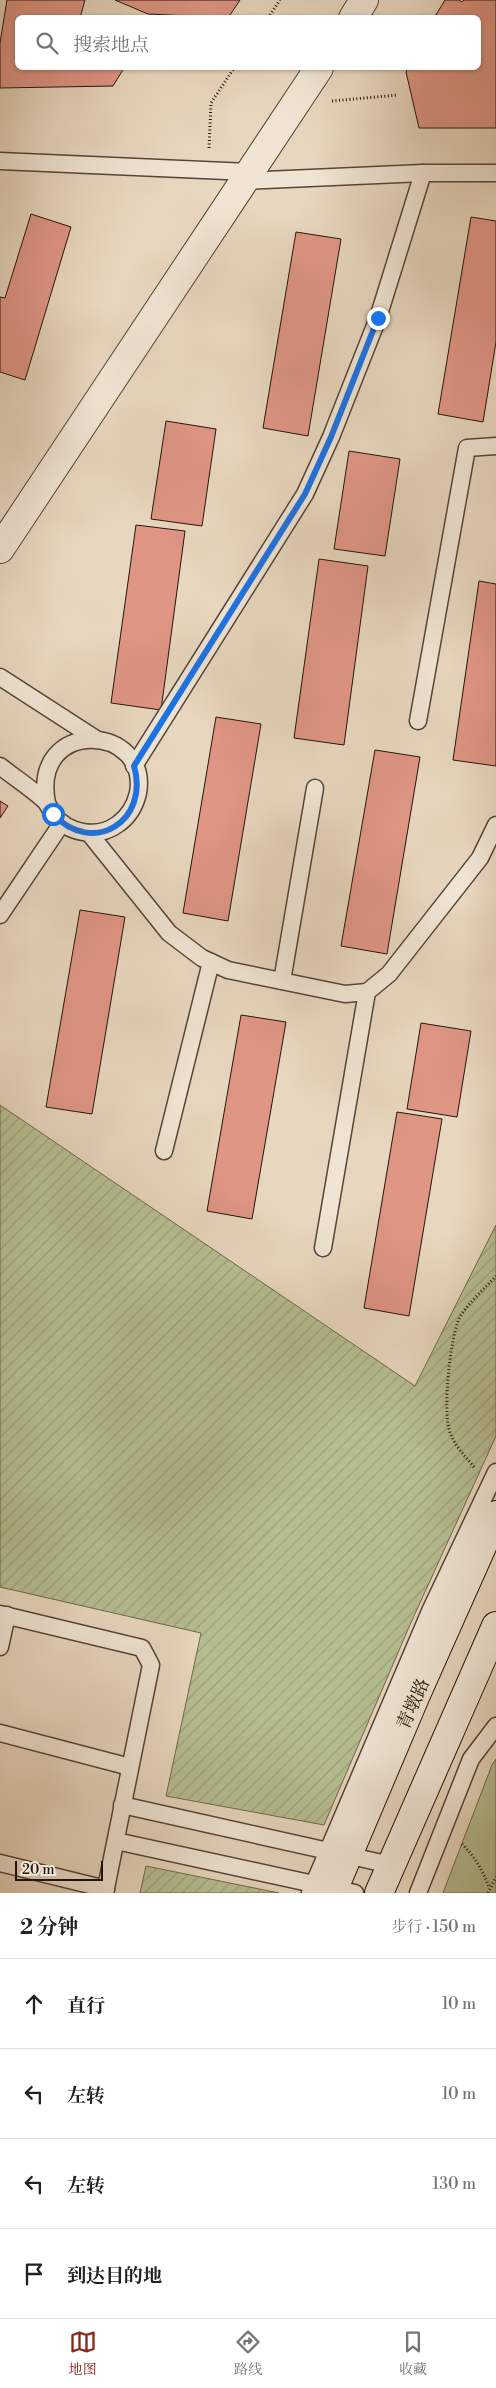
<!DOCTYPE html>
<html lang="zh">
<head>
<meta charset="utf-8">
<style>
  :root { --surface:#fff; --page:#f6f6f6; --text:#202124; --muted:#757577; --line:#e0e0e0; --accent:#8f2418 }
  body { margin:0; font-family:"Libre Bodoni","Noto Serif SC",serif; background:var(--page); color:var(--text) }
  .scale { position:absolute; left:15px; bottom:12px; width:88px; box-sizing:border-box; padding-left:5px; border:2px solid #24140c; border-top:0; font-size:14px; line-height:18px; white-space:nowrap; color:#24140c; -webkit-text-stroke:4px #f0e5d5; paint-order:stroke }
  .stop { position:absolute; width:15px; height:15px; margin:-11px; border:4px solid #1a73e8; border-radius:50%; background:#fff }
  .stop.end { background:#1a73e8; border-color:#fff; box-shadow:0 1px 5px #0008 }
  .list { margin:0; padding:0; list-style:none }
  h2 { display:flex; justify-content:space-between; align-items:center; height:65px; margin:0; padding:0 20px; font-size:21px }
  h2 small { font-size:16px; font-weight:400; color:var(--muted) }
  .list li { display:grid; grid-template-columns:32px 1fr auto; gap:15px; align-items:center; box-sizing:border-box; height:90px; padding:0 20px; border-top:1px solid var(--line) }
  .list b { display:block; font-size:19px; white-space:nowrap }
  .list em { font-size:16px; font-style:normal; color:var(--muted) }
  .icon { flex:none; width:28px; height:28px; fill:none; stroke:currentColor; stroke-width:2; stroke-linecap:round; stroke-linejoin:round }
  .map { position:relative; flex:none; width:496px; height:1893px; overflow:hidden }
  .search { position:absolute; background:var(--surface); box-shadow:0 1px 4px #0004; left:15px; right:15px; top:15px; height:55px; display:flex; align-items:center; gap:12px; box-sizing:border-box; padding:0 18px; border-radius:8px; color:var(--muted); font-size:19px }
  .sheet { height:425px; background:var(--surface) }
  nav { display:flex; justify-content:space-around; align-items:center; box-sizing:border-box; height:70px; border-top:1px solid var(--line); background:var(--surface); font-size:14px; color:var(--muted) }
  nav a { display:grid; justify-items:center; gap:2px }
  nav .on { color:var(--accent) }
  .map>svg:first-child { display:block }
</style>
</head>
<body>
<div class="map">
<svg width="496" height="1893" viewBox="0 0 496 1893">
  <defs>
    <pattern id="garden-furrows" width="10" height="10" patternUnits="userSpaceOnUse" patternTransform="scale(1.25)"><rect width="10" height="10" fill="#b6be91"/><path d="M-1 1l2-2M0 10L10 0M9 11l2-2" fill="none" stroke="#9ca27c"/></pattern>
  </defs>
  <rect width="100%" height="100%" fill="#e8d7bf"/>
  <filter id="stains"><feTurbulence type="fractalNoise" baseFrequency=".004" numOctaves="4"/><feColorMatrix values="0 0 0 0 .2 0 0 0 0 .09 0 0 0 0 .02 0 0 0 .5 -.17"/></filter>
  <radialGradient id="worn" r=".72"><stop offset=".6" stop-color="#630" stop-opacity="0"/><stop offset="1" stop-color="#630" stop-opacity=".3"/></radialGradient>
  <path fill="#b6be91" stroke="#6d694e" d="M496,1759V1893H443L492,1765Z"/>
  <g fill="url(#garden-furrows)" stroke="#6d694e">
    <path d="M0,1105L415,1386L496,1225V1436L409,1627L324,1825L166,1796L201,1633L0,1587Z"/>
    <path d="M146,1866L279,1893H140Z"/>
  </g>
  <g fill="#e09685" stroke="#24140c">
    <path d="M7,0H85L80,18H18V68H124L113,86L0,88V43Z"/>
    <path d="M115,0H240L228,18L148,14Z"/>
    <path d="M445,0H459L462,2L464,0H496V128H419L406,72L408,68H478V18H434Z"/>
    <path d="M31,214L71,227L25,380L0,372V297L5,298Z"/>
    <path d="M471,217L496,221V342L483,422L438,414Z"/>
    <path d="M296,232L341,239L308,436L263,428Z"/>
    <path d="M166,421L216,429L202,526L151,519Z"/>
    <path d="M349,451L400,459L385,556L334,549Z"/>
    <path d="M136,525L185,531L161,710L111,703Z"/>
    <path d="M319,559L368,566L344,745L294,738Z"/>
    <path d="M479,581L496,584V766L453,760Z"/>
    <path d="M216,717L261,724L228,921L183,913Z"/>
    <path d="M375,750L420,757L387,954L341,946Z"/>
    <path d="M0,801L8,806L0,818Z"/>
    <path d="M80,910L125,917L92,1114L46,1107Z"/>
    <path d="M241,1015L286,1022L252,1219L207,1211Z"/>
    <path d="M421,1023L471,1031L457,1117L407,1109Z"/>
    <path d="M397,1112L442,1119L409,1316L364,1308Z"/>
  </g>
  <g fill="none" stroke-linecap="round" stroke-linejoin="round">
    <g stroke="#554539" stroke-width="19">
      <g id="service">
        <path d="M0,161L249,172"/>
        <path d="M244,181L423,173H496"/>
        <path d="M0,677L96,739"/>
        <path d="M418,721L467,448L496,446"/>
        <path d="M0,766C15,778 31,788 45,801C49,805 50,810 53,814C68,834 98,839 118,824C128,817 135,806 138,793C150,724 30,717 47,803"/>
        <path d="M134,766L305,494L331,437L378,318L423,173"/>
        <path d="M89,833L169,933L202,958L228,970L345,994L367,992L389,974L480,858L496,825"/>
        <path d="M0,915L62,823"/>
        <path d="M282,981L315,788"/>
        <path d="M164,1151L211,962"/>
        <path d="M323,1248L367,992"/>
        <path d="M0,1614L142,1648L151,1665L105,1893"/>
        <path d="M0,1647L7,1615"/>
        <path d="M0,1733L130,1767"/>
        <path d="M122,1805L391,1865"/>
        <path d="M116,1841L355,1893"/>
        <path d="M0,1863L106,1889"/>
        <path d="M310,1893L431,1609L496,1472"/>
        <path d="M418,1893L471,1759L496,1726"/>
      </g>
    </g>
    <g stroke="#554539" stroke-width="30">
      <g id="minor">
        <path d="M353,18L364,0"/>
        <path d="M0,549L319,68"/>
      </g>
    </g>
    <g stroke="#24140c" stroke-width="30">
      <g id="secondary">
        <path d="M332,1893L415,1697L496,1515"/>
        <path d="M379,1893L496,1626"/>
      </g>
    </g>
    <g stroke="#24140c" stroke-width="3" stroke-dasharray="1 2.5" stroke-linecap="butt">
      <path d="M268,18L280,0"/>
      <path d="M332,101L398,95"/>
      <path d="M209,148L211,103L234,68"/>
      <path d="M474,1467C464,1455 453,1444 449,1429C443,1409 450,1339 459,1319C465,1306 486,1287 496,1276"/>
      <path d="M462,1844C475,1857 483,1871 489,1887"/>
      <path d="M488,1893L496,1877"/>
    </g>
    <use href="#service" stroke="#f0e5d5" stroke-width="16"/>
    <use href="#minor" stroke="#f0e5d5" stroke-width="28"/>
    <use href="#secondary" stroke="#f0e5d5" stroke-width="28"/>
  </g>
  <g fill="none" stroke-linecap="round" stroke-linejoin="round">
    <path stroke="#1a73e8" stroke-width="6" d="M53,814C93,857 150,821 134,766L305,494L331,437L378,318"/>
  </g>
  <g text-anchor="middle" stroke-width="4.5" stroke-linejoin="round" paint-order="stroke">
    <g font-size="18" fill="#24140c" stroke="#f0e5d5">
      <text transform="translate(413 1704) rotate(-66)" y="6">青墩路</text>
    </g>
  </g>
  <rect width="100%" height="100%" filter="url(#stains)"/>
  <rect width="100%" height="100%" fill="url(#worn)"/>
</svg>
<div class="scale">20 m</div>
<div class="stop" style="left:53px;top:814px"></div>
<div class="stop end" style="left:378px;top:318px"></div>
<div class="search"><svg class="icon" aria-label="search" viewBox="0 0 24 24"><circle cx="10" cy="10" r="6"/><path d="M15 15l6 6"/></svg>搜索地点</div>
</div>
<section class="sheet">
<h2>2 分钟<small>步行 · 150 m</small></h2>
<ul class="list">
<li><svg class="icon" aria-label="ahead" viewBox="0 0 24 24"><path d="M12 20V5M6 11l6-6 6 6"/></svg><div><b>直行</b></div><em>10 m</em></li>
<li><svg class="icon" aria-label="left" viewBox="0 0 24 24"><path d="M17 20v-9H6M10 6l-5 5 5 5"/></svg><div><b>左转</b></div><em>10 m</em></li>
<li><svg class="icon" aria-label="left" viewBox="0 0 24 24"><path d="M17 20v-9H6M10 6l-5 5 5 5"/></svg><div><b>左转</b></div><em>130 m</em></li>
<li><svg class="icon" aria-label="arrive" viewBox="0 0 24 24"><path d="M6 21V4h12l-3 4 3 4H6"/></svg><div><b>到达目的地</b></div></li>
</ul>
</section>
<nav>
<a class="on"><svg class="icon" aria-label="map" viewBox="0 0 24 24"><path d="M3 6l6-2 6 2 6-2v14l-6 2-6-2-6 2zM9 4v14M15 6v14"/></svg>地图</a>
<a><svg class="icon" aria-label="directions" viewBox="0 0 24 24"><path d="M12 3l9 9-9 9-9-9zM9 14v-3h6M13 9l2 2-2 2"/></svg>路线</a>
<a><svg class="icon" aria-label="saved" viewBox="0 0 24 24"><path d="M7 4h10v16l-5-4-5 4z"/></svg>收藏</a>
</nav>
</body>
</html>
